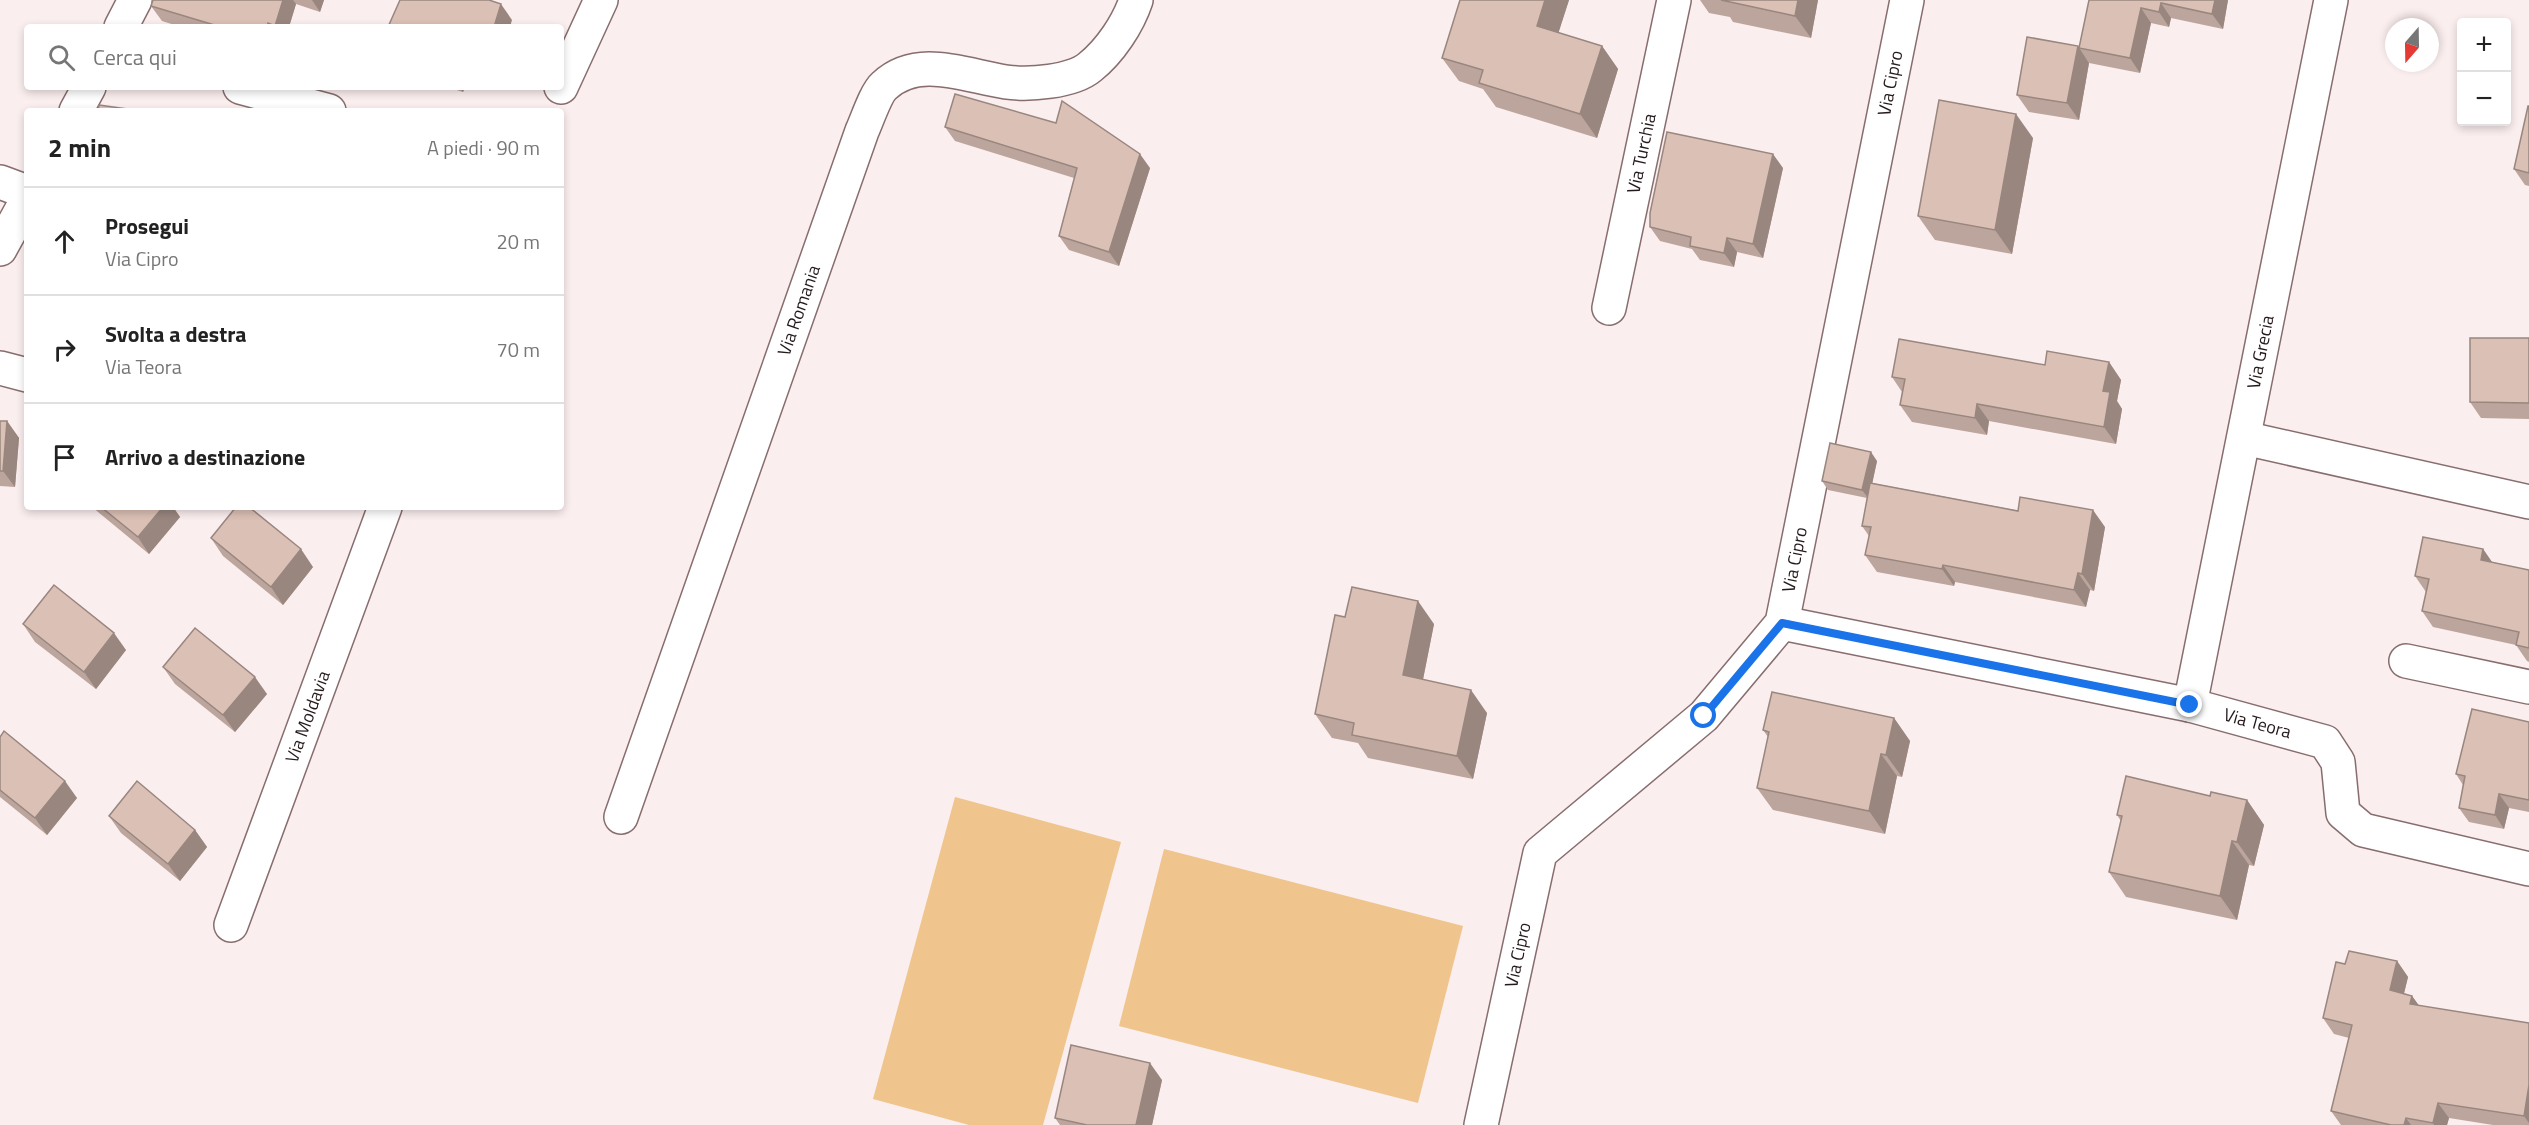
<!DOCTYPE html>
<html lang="it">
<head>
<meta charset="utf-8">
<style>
  :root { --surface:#fff; --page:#f2f2f2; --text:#222; --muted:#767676; --line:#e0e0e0 }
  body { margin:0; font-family:"Titillium Web",sans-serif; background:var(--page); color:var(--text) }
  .controls { position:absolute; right:18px; top:18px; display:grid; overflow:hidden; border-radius:6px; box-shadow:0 3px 9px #0003 }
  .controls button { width:54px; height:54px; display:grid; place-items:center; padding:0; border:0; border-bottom:2px solid var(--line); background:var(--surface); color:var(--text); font:30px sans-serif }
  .compass { position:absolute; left:2385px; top:18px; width:54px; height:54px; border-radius:50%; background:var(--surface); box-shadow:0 3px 9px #0003; rotate:200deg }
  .stop { position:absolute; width:18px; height:18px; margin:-14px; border:4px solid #1a73e8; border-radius:50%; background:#fff }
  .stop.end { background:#1a73e8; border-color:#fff; box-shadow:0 2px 6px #0008 }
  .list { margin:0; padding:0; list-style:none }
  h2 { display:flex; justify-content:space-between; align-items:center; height:78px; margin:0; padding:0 24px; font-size:26px }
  h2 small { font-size:20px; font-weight:400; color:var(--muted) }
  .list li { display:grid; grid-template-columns:39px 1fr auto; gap:18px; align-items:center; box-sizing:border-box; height:108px; padding:0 24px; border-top:2px solid var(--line) }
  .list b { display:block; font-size:22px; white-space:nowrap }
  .list p { margin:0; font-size:20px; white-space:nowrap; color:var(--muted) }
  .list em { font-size:20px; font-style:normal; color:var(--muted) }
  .icon { flex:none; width:33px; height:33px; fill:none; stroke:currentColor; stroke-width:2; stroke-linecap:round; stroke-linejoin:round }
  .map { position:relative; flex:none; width:2529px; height:1125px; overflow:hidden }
  .search { position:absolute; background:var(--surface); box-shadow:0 3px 9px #0003; left:24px; top:24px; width:540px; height:66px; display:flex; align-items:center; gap:15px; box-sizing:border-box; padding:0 21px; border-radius:6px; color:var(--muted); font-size:22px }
  .panel { position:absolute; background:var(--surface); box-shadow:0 3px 9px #0003; left:24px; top:108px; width:540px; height:402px; border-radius:6px }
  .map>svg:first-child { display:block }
</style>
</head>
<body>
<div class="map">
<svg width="2529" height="1125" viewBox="0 0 2529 1125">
  <rect width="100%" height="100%" fill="#fbeeef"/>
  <g fill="#efc48d">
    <path d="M955,797L1121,842L1043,1125H969L873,1099Z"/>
    <path d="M1164,849L1463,926L1418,1103L1119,1026Z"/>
  </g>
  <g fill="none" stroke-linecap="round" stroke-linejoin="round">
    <g stroke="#886d6e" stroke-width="36">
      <g id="minor">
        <path d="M121,27L135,0"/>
        <path d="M240,87L329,111"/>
        <path d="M561,87L601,0"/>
        <path d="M76,111L89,87"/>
        <path d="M0,182L27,192"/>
        <path d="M0,249L27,200"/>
        <path id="s1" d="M1609,308L1674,0"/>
        <path d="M0,368L27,375"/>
        <path d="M2244,438L2529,502"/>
        <path id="s2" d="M1782,623L2190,705L2325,742L2338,762L2343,813L2363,830L2529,869"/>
        <path d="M2406,661L2529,687"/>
        <path id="s3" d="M2190,705L2331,0"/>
        <path id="s4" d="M621,817L862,131C867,120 876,93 884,86C918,54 966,76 1006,82C1029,85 1072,82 1090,67C1110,51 1128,24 1136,0"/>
        <path id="s5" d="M231,925L385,507"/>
        <path id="s6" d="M1481,1125L1540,853L1704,716L1782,623L1907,0"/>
      </g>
    </g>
    <use href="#minor" stroke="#fff" stroke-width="33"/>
  </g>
  <g fill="#bca59c">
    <path d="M153,0H324L320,12L296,4L289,27H181L162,21L151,6Z"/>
    <path d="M1460,0H1569L1558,33L1602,46L1618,69L1597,138L1496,107L1483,89L1459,81L1442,58Z"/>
    <path d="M1700,0H1818L1811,38L1733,22L1730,17L1709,13Z"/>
    <path d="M2089,0H2228L2223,29L2171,18L2169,27L2151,23L2140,73L2089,63L2079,48Z"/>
    <path d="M2078,46L2089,63L2079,120L2029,112L2017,95Z"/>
    <path d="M447,87H465L463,92Z"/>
    <path d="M2529,106V186L2525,185L2514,169Z"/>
    <path d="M945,127L1150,168L1119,266L1069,250L1059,236L1074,178L955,141Z"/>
    <path d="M2033,138L2012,254L1935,240L1918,216Z"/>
    <path d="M1783,168L1763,258L1737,252L1734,267L1700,260L1692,249L1660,241L1650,227Z"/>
    <path d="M2529,338V419L2481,418L2470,402Z"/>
    <path d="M2109,362L2121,380L2117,401L2122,409L2116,444L1989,421L1987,435L1912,422L1900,405L1902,392L1892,377L2045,365Z"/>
    <path d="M0,421H7L19,438L15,487L0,486Z"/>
    <path d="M1877,461L1872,483L2105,527L2094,591L2090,590L2086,607L1955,582L1954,586L1877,572L1865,555L1869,536L1862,526L1867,498L1828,490L1822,481Z"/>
    <path d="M92,507H173L180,517L149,554Z"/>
    <path d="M211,538L313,567L283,605L223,556Z"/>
    <path d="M2483,549L2492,562L2529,570V662L2527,661L2516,645L2433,627L2422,611L2426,592L2415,576Z"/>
    <path d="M1345,617L1434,624L1423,680L1487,713L1473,779L1368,758L1358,743L1332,738L1315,714Z"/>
    <path d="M23,624L126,650L96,689L35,642Z"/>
    <path d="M163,667L267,694L235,732L175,684Z"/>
    <path d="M1894,718L1910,741L1902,777L1897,776L1885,834L1773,810L1757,788L1768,737L1763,730Z"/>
    <path d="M2529,722V812L2509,808L2504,829L2469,822L2459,808L2463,785L2456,774Z"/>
    <path d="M0,737L77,798L47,835L0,797Z"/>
    <path d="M2210,796L2247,800L2264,825L2254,866L2249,865L2237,920L2126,897L2109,872L2121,821L2117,815Z"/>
    <path d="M109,816L195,830L207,847L180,881L121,833Z"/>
    <path d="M2397,961L2408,977L2404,993L2412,996L2419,1006L2529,1023V1125H2493L2449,1118L2447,1125H2341L2331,1111L2349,1038L2334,1034L2323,1018L2345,964Z"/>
    <path d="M1162,1080L1152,1125H1060L1055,1118Z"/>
  </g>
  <g fill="#99867f">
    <path d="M283,0H293L296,4L289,27H276L275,26Z"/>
    <path d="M312,0H324L320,12Z"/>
    <path d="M1545,0H1569L1553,50L1537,26Z"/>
    <path d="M1798,0H1818L1811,38L1795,16Z"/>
    <path d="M2215,0H2228L2223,29L2212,14Z"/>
    <path d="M2161,3L2171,18L2169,27L2159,12Z"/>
    <path d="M501,4L512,20L510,27H494Z"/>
    <path d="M2141,8L2151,23L2140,73L2130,58Z"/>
    <path d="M1602,46L1618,69L1597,138L1580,114Z"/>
    <path d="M2078,46L2089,63L2079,120L2067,103Z"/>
    <path d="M460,87H465L463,92Z"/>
    <path d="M2016,114L2033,138L2012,254L1995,230Z"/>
    <path d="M1140,154L1150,168L1119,266L1109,252Z"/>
    <path d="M1773,154L1783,168L1763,258L1753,244Z"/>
    <path d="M1727,238L1737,252L1734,267L1724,253Z"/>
    <path d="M2109,362L2121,380L2117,401L2122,409L2116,444L2104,427L2103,391Z"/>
    <path d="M1977,404L1989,421L1987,435L1975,418Z"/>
    <path d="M7,421L19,438L15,487L3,471Z"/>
    <path d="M1871,452L1877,461L1869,499L1862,490Z"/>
    <path d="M163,507H173L180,517L149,554L138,537Z"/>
    <path d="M2093,510L2105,527L2094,591L2082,574Z"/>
    <path d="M301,549L313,567L283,605L271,587Z"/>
    <path d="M2483,549L2494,565L2481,560Z"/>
    <path d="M1943,565L1955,582L1954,586L1942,569Z"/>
    <path d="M2078,573L2090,590L2086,607L2074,590Z"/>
    <path d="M1418,601L1434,624L1419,699L1403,675Z"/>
    <path d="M114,633L126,650L96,689L84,672Z"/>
    <path d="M255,677L267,694L235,732L223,715Z"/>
    <path d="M1471,690L1487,713L1473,779L1457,756Z"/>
    <path d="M1894,718L1910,741L1902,777L1886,755Z"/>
    <path d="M1881,754L1897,776L1885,834L1869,811Z"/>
    <path d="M65,781L77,798L47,835L35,818Z"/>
    <path d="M2499,794L2509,808L2504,829L2495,815Z"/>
    <path d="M2247,800L2264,825L2254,866L2237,842Z"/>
    <path d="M195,830L207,847L180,881L168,864Z"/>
    <path d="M2232,841L2249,865L2237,920L2220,896Z"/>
    <path d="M2397,961L2408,977L2401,1006L2390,990Z"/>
    <path d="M2412,996L2423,1011L2410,1004Z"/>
    <path d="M1150,1063L1162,1080L1152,1125H1136Z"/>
    <path d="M2529,1085V1123L2524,1116Z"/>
    <path d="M2438,1103L2449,1118L2447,1125H2434L2433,1123Z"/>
    <path d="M2406,1118L2411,1125H2404Z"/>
  </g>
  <g fill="#dbc0b5" stroke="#99867f" stroke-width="1.5">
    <path d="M153,0H283L275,26L268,23L267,27H221L151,6Z"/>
    <path d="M400,0H489L501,4L494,27H388Z"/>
    <path d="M1460,0H1545L1537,26L1602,46L1580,114L1479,83L1483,70L1442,58Z"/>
    <path d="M1721,0H1798L1795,16Z"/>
    <path d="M2089,0H2215L2212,14L2161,3L2159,12L2141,8L2130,58L2079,48Z"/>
    <path d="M2027,37L2078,46L2067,103L2017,95Z"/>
    <path d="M955,94L1056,123L1062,101L1140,154L1109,252L1059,236L1077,168L945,127Z"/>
    <path d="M1939,100L2016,114L1995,230L1918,216Z"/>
    <path d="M99,105L142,111H98Z"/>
    <path d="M2528,106H2529V173L2514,169Z"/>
    <path d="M1667,132L1773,154L1753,244L1727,238L1724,253L1690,246L1691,237L1650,227V213Z"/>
    <path d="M2470,338H2529V403L2470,402Z"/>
    <path d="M1899,339L2045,365L2047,351L2109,362L2103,391L2110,392L2104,427L1977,404L1975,418L1900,405L1905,379L1892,377Z"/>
    <path d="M0,421H7L3,471H0Z"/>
    <path d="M1830,443L1871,452L1862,490L1822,481Z"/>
    <path d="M1870,483L2018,511L2020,497L2093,510L2082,574L2078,573L2074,590L1943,565L1942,569L1865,555L1871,527L1862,526Z"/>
    <path d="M101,507H163L138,537Z"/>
    <path d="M236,507H249L301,549L271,587L211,538Z"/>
    <path d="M2423,537L2483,549L2481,560L2529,570V648L2516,645L2519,632L2422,611L2429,579L2415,576Z"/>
    <path d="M54,585L114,633L84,672L23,624Z"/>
    <path d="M1352,587L1418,601L1403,675L1471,690L1457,756L1352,735L1354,723L1315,714L1335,615L1345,617Z"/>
    <path d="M195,628L255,677L223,715L163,667Z"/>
    <path d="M1772,692L1894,718L1886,755L1881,754L1869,811L1757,788L1769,732L1763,730Z"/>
    <path d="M2472,709L2529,722V800L2499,794L2495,815L2459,808L2465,776L2456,774Z"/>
    <path d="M4,731L65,781L35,818L0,790V737Z"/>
    <path d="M2126,776L2210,796L2211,792L2247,800L2237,842L2232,841L2220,896L2109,872L2122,816L2117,815Z"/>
    <path d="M137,781L195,830L168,864L109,816Z"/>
    <path d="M2349,951L2397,961L2390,990L2412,996L2410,1004L2529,1023V1085L2524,1116L2438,1103L2433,1123L2406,1118L2404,1125H2391L2331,1111L2352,1025L2323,1018L2336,962L2345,964Z"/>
    <path d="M1071,1045L1150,1063L1136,1125H1087L1055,1118Z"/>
  </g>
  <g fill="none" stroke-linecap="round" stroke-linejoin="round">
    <path stroke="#1a73e8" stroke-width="8" d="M1704,716L1782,623L2190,705"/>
  </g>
  <g text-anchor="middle" stroke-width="4.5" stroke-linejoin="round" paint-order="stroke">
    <g font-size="18" fill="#251a1b" stroke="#fff">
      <text dy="6" stroke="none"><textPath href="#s6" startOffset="1164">Via Cipro</textPath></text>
      <text dy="6" stroke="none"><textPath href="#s1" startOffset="158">Via Turchia</textPath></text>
      <text dy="6" stroke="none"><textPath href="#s4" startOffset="537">Via Romania</textPath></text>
      <text dy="6" stroke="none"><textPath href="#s3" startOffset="360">Via Grecia</textPath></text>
      <text dy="6" stroke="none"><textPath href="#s6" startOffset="678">Via Cipro</textPath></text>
      <text dy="6" stroke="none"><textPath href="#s5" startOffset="222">Via Moldavia</textPath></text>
      <text dy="6" stroke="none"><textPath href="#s2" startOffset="486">Via Teora</textPath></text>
      <text dy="6" stroke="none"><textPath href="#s6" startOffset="174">Via Cipro</textPath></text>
    </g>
  </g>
</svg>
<div class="controls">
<button>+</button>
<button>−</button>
</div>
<svg class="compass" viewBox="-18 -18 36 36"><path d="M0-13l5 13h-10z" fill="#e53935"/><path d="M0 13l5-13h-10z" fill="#767676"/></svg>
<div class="stop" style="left:1704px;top:716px"></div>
<div class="stop end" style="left:2190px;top:705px"></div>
<div class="search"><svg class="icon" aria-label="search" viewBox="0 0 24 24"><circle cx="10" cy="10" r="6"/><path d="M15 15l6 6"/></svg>Cerca qui</div>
<section class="panel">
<h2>2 min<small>A piedi · 90 m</small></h2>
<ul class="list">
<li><svg class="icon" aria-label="ahead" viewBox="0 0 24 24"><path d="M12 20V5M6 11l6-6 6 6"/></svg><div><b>Prosegui</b><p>Via Cipro</p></div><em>20 m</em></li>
<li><svg class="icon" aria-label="right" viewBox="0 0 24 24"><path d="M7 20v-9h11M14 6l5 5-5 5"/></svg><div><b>Svolta a destra</b><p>Via Teora</p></div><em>70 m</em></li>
<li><svg class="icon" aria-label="arrive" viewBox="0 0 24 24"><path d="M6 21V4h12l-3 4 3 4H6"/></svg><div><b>Arrivo a destinazione</b></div></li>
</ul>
</section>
</div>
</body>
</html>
